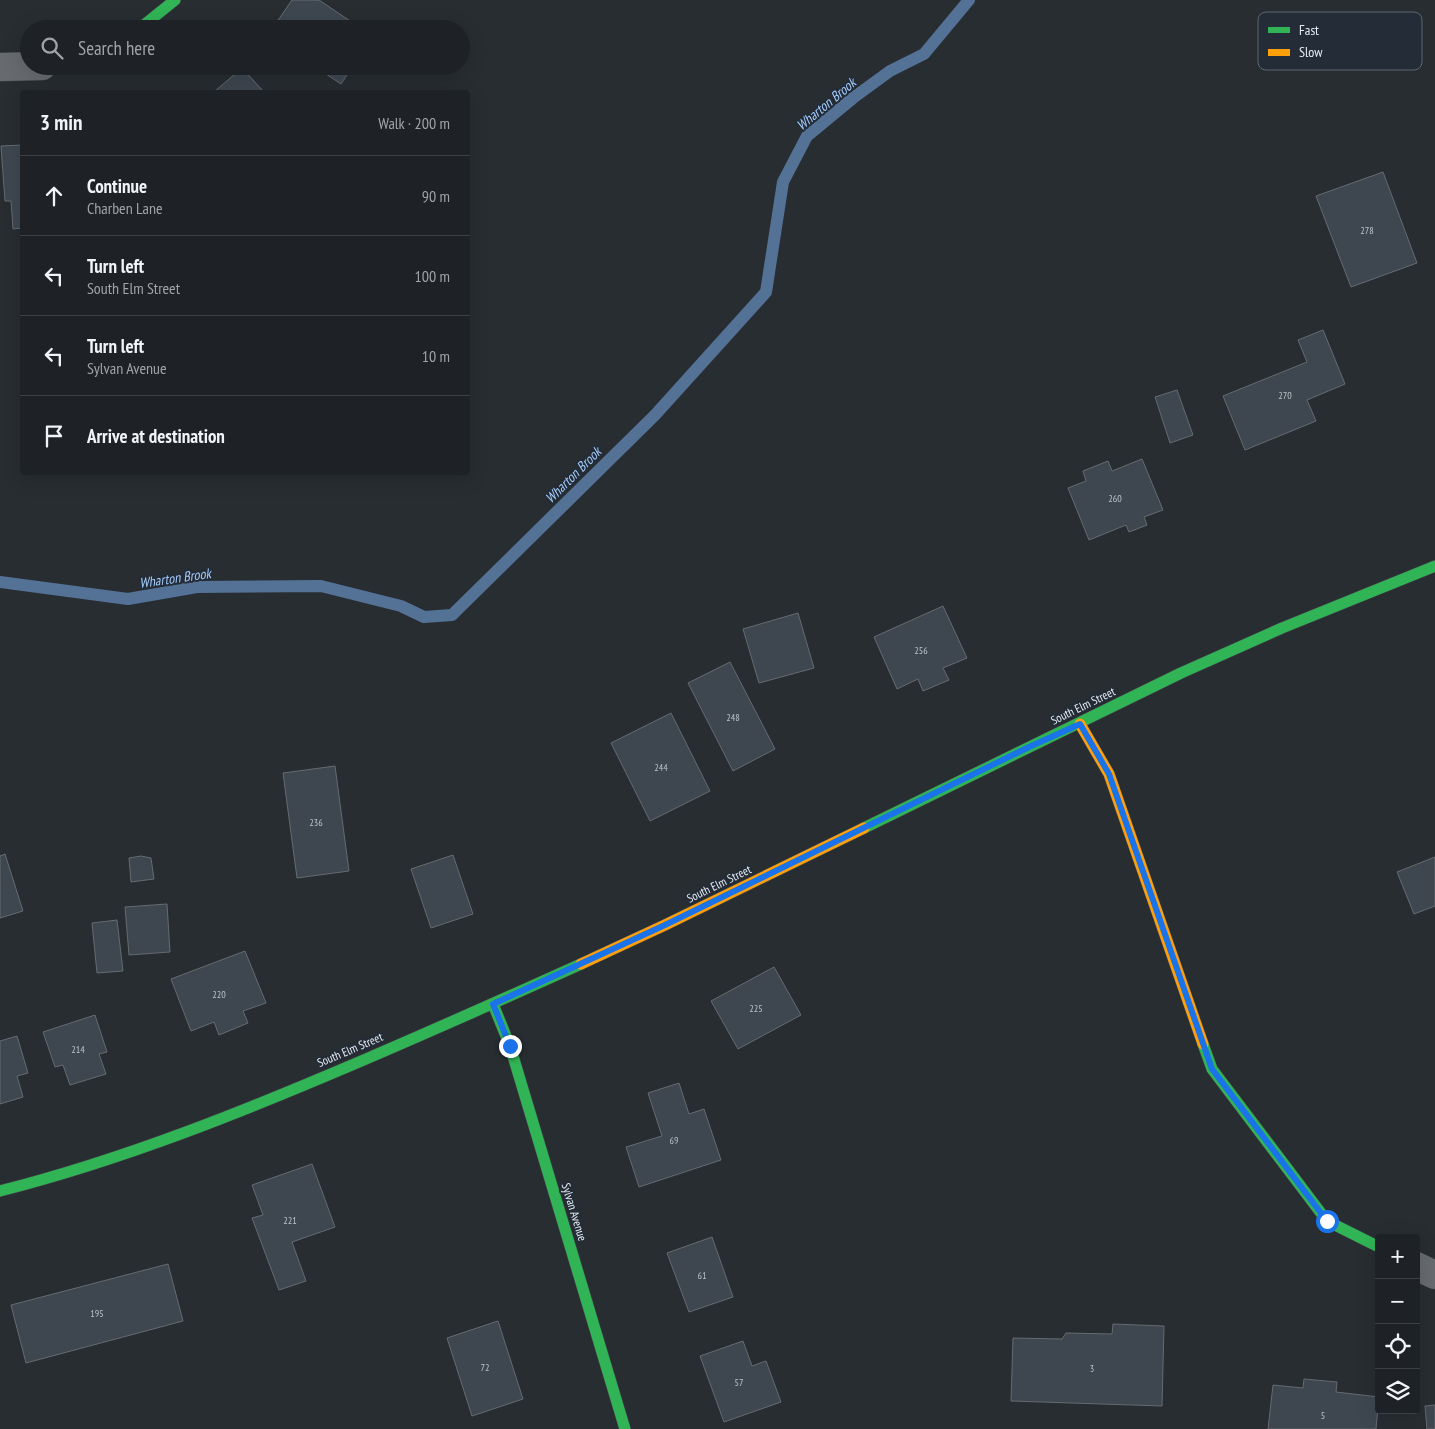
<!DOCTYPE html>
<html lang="en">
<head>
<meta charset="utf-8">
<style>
  :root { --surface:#1e2226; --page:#2b2f32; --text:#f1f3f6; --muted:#a1a4a7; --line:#3c3f43 }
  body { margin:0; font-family:"PT Sans Narrow",sans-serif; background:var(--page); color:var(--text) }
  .controls { position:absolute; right:15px; bottom:15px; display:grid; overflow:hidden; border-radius:5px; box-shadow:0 5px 20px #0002 }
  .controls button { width:45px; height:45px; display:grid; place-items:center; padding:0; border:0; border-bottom:1px solid var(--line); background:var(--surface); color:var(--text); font:25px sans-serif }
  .stop { position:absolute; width:15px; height:15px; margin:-11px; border:4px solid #1a73e8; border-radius:50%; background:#fff }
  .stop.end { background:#1a73e8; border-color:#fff; box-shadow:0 1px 5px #0008 }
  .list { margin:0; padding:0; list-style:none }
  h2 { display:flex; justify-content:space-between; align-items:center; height:65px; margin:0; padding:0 20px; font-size:21px }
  h2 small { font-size:16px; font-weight:400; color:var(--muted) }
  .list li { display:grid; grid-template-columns:32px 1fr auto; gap:15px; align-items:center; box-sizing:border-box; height:80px; padding:0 20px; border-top:1px solid var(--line) }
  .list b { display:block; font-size:19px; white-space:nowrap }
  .list p { margin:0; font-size:16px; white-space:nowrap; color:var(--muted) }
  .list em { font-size:16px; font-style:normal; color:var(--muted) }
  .icon { flex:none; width:28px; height:28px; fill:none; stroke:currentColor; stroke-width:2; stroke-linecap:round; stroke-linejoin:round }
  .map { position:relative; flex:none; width:1435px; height:1429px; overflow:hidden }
  .search { position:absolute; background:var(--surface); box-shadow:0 5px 20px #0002; left:20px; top:20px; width:450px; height:55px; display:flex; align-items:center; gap:12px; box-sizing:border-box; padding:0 18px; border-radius:28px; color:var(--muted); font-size:19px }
  .panel { position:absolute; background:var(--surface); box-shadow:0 5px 20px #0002; left:20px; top:90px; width:450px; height:385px; border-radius:5px }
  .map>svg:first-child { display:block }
</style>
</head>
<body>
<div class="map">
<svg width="1435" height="1429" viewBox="0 0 1435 1429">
  <rect width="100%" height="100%" fill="#282d32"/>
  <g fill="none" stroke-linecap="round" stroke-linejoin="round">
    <path stroke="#547296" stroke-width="12" d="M0,582L128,599L197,587L321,586L401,606L424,617L452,615L655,415L766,292L783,182L807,136L853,98L890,71L924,54L969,0"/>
  </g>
  <g fill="#3e4750" stroke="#676b70">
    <path d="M292,0H319L362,29H272Z"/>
    <path d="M314,66H353L341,84Z"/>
    <path d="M242,68L264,92H214Z"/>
    <path d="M22,145V228L13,229L11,201H5L1,146Z"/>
    <path d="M1383,172L1417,263L1351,287L1316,196Z"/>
    <path d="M1323,330L1345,384L1307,400L1316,421L1245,450L1223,396L1307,362L1298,340Z"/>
    <path d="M1177,390L1193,435L1170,443L1155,397Z"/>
    <path d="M1142,459L1163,510L1144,517L1147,525L1129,532L1126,525L1089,540L1068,488L1086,481L1083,471L1108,461L1112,471Z"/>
    <path d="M943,606L967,658L943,668L949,680L923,691L918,679L897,689L874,637Z"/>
    <path d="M798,613L814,668L759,683L743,629Z"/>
    <path d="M730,662L775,749L733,771L688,683Z"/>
    <path d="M671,713L710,791L650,821L611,743Z"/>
    <path d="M335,766L349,871L297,878L283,773Z"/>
    <path d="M5,854L23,911L0,918V856Z"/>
    <path d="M453,855L473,914L431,928L411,869Z"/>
    <path d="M141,856L151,858L154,879L131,882L129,858Z"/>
    <path d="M1435,857V906L1414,914L1397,872Z"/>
    <path d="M167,904L170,952L129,955L125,907Z"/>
    <path d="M117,920L123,971L97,973L92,923Z"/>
    <path d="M245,951L266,1003L243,1011L248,1023L219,1035L214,1022L191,1031L171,979Z"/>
    <path d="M774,967L801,1015L738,1049L711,1001Z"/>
    <path d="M95,1015L107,1052L99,1054L106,1074L70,1085L63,1065L55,1067L43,1032Z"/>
    <path d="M17,1036L28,1073L17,1076L23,1097L0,1104V1041Z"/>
    <path d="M679,1083L689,1114L704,1109L721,1160L639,1187L626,1147L662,1136L648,1093Z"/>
    <path d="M312,1164L335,1227L292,1242L306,1281L279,1290L252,1218L263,1215L252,1185Z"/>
    <path d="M712,1237L733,1297L689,1312L667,1253Z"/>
    <path d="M168,1264L183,1321L26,1363L11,1305Z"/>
    <path d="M498,1321L523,1399L472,1416L447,1338Z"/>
    <path d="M1113,1324L1164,1326L1162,1406L1011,1401L1013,1338L1062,1339L1066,1333L1112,1334Z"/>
    <path d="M743,1341L752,1366L766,1361L781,1402L724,1422L700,1356Z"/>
    <path d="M1304,1379L1337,1382L1336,1392L1379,1397L1376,1429H1268L1273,1385L1303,1388Z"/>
    <path d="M1435,1405V1429H1427L1425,1406Z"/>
  </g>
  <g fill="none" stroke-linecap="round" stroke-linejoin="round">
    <g stroke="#44494d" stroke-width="29">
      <g id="street">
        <path d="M0,67L42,66"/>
        <path d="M1416,1266L1435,1275"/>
      </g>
    </g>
    <g stroke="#44494d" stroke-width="12">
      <g id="fast">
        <path d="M139,29L175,0"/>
        <path d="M864,828L1181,673L1282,628L1435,566"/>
        <path d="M493,1004L510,1046L625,1429"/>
        <path d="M1203,1044L1212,1069L1327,1221L1379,1247"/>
        <path d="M0,1191C126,1159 247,1110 366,1059C438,1028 510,996 581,964"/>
      </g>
    </g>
    <g stroke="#44494d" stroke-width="12">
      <g id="slow">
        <path d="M1080,724L1109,774L1203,1044"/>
        <path d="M581,964L665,925L864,828"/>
      </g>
    </g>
    <use href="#street" stroke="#676b6f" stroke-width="28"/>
    <use href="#fast" stroke="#30b455" stroke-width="11"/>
    <use href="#slow" stroke="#ff9f0a" stroke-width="11"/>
  </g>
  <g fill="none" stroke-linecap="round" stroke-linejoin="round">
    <path stroke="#1a73e8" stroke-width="6" d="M510,1046L493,1004L665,925L1029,747L1080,724L1109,774L1212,1069L1327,1221"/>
  </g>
  <g text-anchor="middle" stroke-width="4" stroke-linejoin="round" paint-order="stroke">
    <g font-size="10" fill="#bcc3ca">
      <text x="1367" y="234">278</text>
      <text x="1285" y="399">270</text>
      <text x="1115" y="502">260</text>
      <text x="921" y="654">256</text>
      <text x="733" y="721">248</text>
      <text x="661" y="771">244</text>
      <text x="316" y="826">236</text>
      <text x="219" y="998">220</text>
      <text x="756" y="1012">225</text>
      <text x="78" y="1053">214</text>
      <text x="674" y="1144">69</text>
      <text x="290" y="1224">221</text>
      <text x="702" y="1279">61</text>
      <text x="97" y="1317">195</text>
      <text x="485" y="1371">72</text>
      <text x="1092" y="1372">3</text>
      <text x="739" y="1386">57</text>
      <text x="1323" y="1419">5</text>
    </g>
    <g font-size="12" fill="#e6ecf3" stroke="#232c37">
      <text transform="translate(1083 706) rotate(-26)" y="4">South Elm Street</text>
      <text transform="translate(719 884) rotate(-26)" y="4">South Elm Street</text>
      <text transform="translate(350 1050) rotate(-23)" y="4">South Elm Street</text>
      <text transform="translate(574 1212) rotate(73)" y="4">Sylvan Avenue</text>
    </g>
    <g font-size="14" font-style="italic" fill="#a4cdfd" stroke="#232c37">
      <text transform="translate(826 104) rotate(-40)" y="5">Wharton Brook</text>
      <text transform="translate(573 475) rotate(-45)" y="5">Wharton Brook</text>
      <text transform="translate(175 578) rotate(-8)" y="5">Wharton Brook</text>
    </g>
  </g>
  <rect x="1258" y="12" width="164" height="58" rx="8" fill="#232c37" stroke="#5e666f" stroke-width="1"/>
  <rect x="1268" y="27" width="22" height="6" fill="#30b455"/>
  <rect x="1268" y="49" width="22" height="7" fill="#ff9f0a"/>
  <g font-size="14" fill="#e6ecf3">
    <text x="1299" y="35">Fast</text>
    <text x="1299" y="57">Slow</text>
  </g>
</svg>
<div class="controls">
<button>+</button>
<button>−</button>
<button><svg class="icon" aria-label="locate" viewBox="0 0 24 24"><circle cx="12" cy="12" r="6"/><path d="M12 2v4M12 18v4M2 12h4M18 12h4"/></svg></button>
<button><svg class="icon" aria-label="layers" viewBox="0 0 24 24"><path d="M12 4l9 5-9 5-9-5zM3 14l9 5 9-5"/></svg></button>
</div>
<div class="stop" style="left:1327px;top:1221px"></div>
<div class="stop end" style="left:510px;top:1046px"></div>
<div class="search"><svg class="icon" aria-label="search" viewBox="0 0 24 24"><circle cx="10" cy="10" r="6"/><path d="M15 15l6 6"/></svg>Search here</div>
<section class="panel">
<h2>3 min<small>Walk · 200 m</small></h2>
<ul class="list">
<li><svg class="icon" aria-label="ahead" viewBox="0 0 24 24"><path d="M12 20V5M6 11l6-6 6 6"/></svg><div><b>Continue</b><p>Charben Lane</p></div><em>90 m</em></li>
<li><svg class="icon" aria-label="left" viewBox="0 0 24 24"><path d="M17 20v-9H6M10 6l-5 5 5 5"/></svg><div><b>Turn left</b><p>South Elm Street</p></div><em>100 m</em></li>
<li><svg class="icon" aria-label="left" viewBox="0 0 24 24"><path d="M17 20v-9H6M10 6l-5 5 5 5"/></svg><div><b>Turn left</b><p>Sylvan Avenue</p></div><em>10 m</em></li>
<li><svg class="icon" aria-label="arrive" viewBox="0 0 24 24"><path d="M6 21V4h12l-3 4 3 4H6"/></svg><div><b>Arrive at destination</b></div></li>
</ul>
</section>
</div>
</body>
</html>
